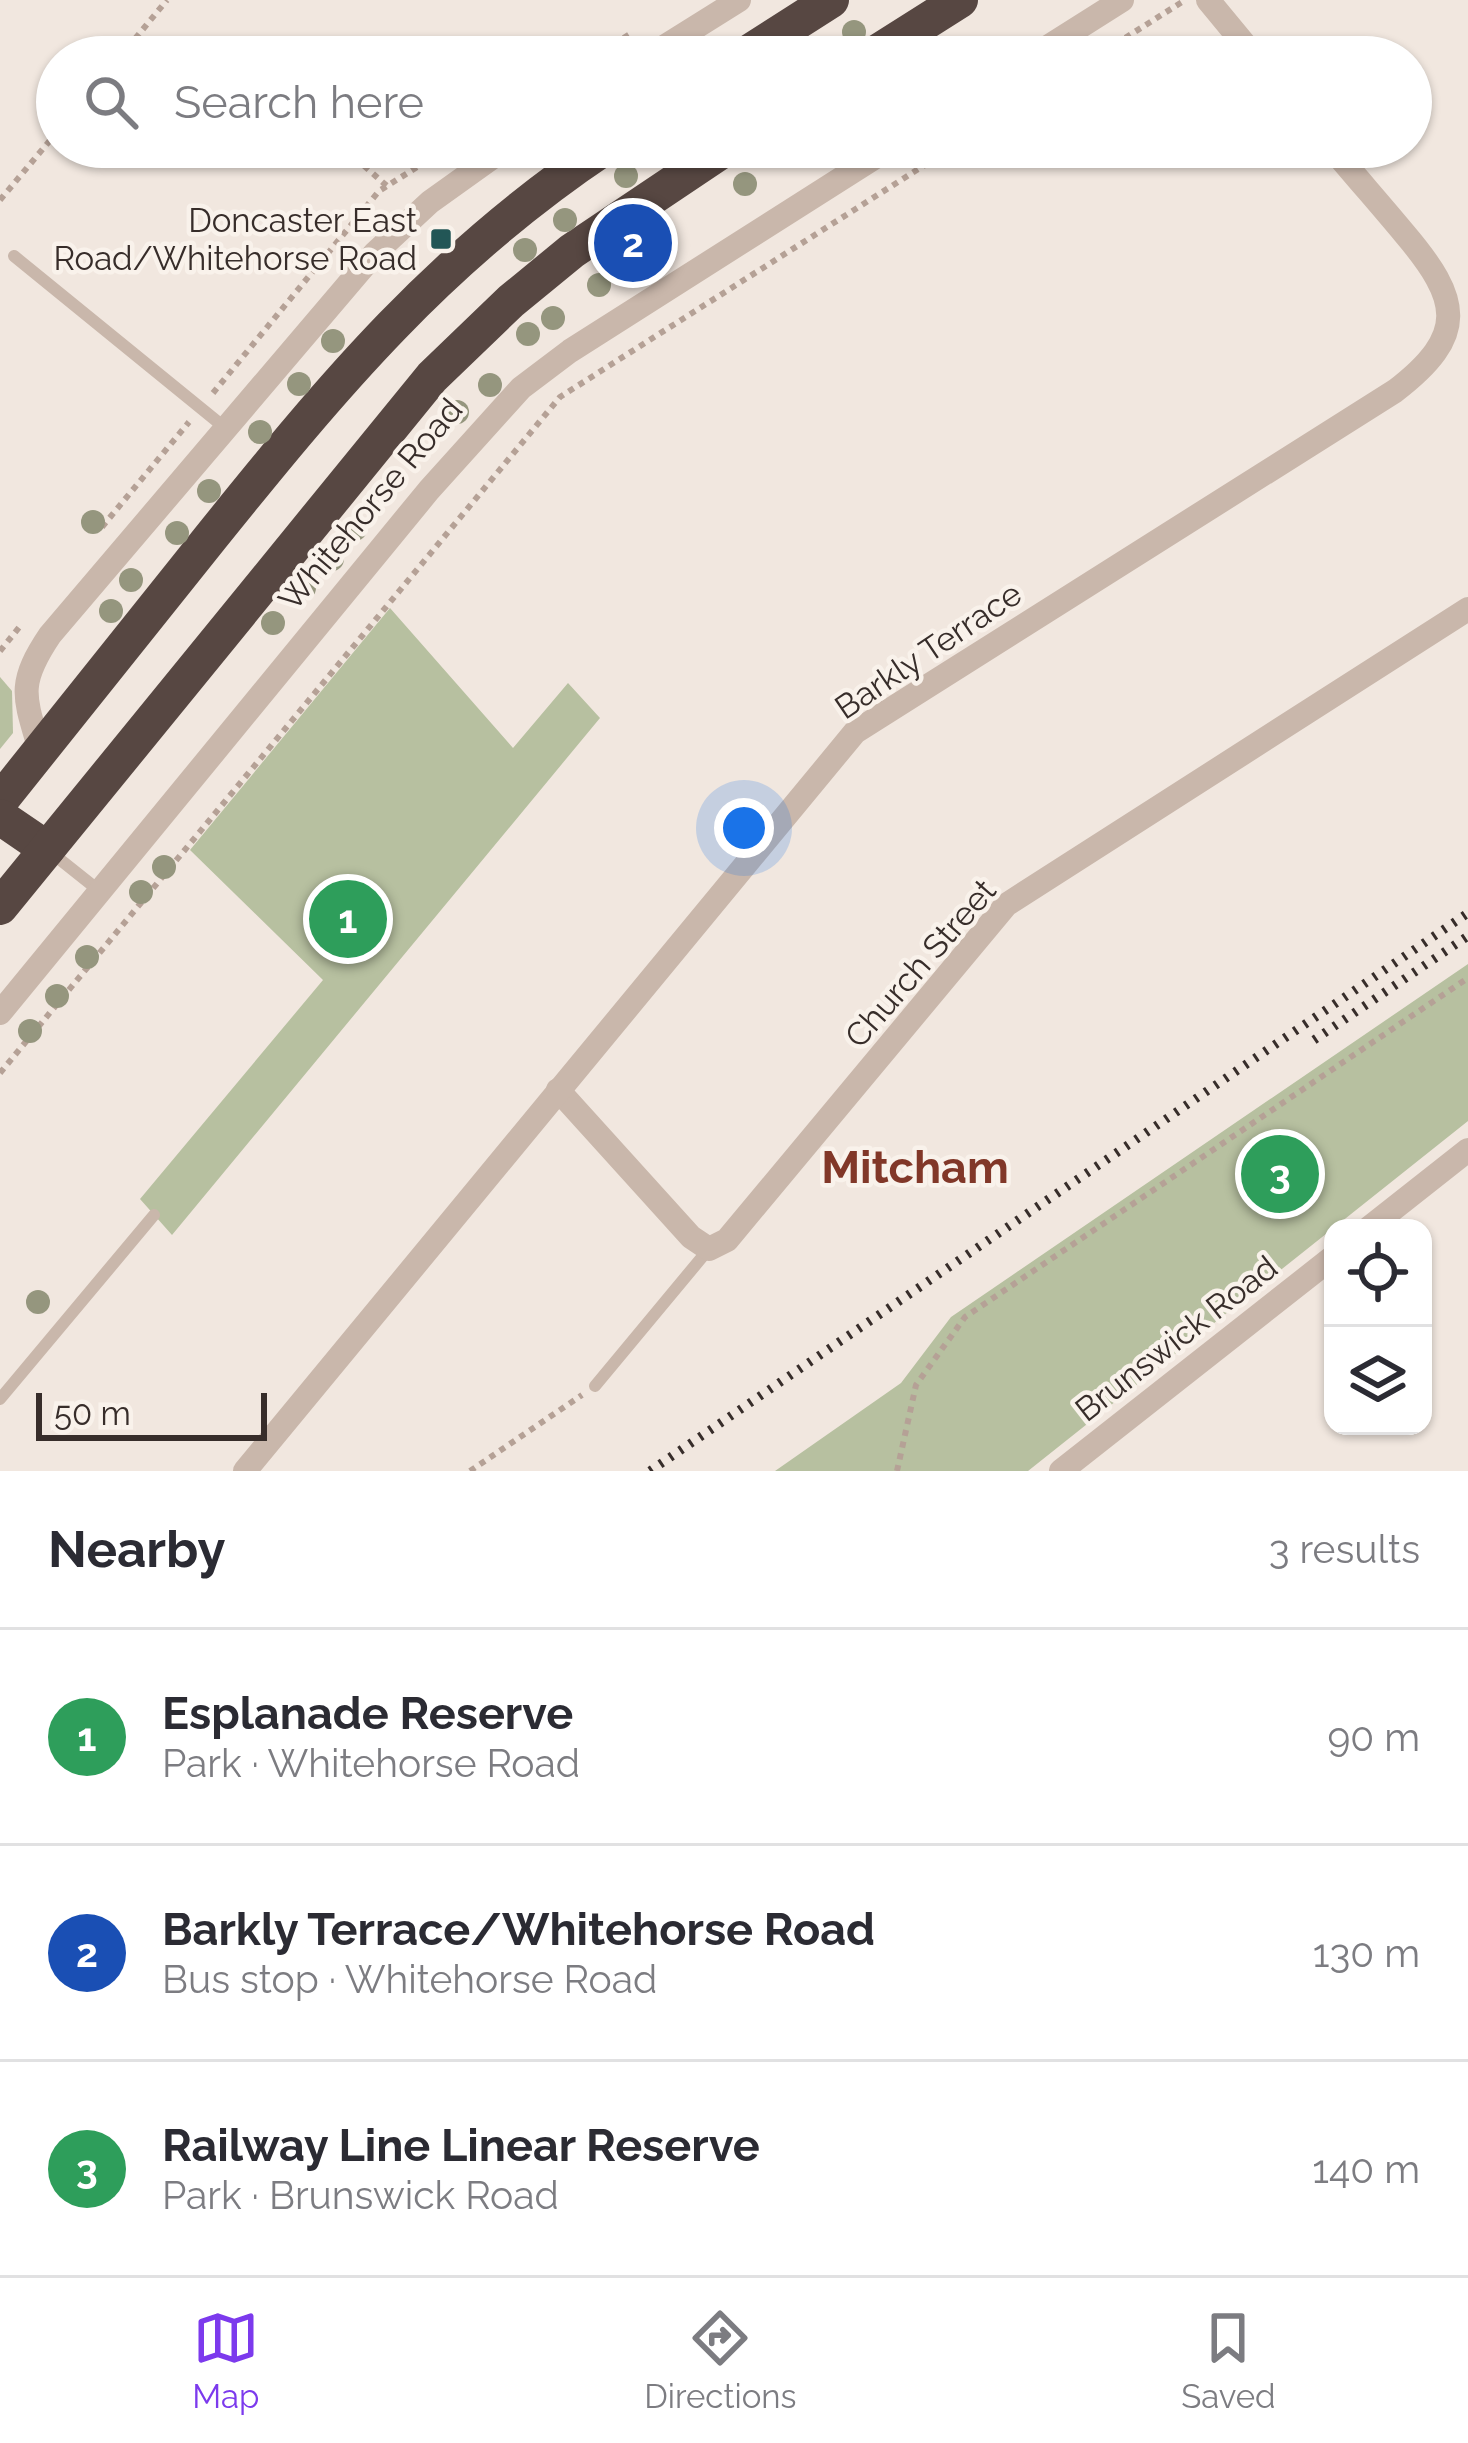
<!DOCTYPE html>
<html lang="en">
<head>
<meta charset="utf-8">
<style>
  :root { --surface:#fff; --page:#f7f7f7; --text:#2b2b33; --muted:#7c7c81; --line:#e1e1e2; --accent:#7c3aed }
  body { margin:0; font-family:Raleway,sans-serif; background:var(--page); color:var(--text) }
  .controls { position:absolute; right:36px; bottom:36px; display:grid; overflow:hidden; border-radius:24px; box-shadow:0 3px 9px #0004 }
  .controls button { width:108px; height:108px; display:grid; place-items:center; padding:0; border:0; border-bottom:3px solid var(--line); background:var(--surface); color:var(--text); font:60px sans-serif }
  .scale { position:absolute; left:36px; bottom:30px; width:231px; box-sizing:border-box; padding-left:12px; border:6px solid #372d2a; border-top:0; font-size:33px; line-height:42px; white-space:nowrap; color:#372d2a; -webkit-text-stroke:9px #f9f2eb; paint-order:stroke }
  .you { position:absolute; left:744px; top:828px; width:42px; height:42px; margin:-30px; border:9px solid #fff; border-radius:50%; background:#1a73e8; box-shadow:0 0 0 18px #1a73e833 }
  .badge { display:grid; place-items:center; width:78px; height:78px; border-radius:50%; background:var(--accent); color:#fff; font-size:39px; font-weight:700 }
  .pin { position:absolute; translate:-50% -50%; border:6px solid #fff; box-shadow:0 3px 12px #0006 }
  .list { margin:0; padding:0; list-style:none }
  h2 { display:flex; justify-content:space-between; align-items:center; height:156px; margin:0; padding:0 48px; font-size:51px }
  h2 small { font-size:39px; font-weight:400; color:var(--muted) }
  .list li { display:grid; grid-template-columns:78px 1fr auto; gap:36px; align-items:center; box-sizing:border-box; height:216px; padding:0 48px; border-top:3px solid var(--line) }
  .list b { display:block; font-size:45px; white-space:nowrap }
  .list p { margin:0; font-size:39px; white-space:nowrap; color:var(--muted) }
  .list em { font-size:39px; font-style:normal; color:var(--muted) }
  .icon { flex:none; width:66px; height:66px; fill:none; stroke:currentColor; stroke-width:2; stroke-linecap:round; stroke-linejoin:round }
  .map { position:relative; flex:none; width:1468px; height:1471px; overflow:hidden }
  .search { position:absolute; background:var(--surface); box-shadow:0 3px 9px #0004; left:36px; right:36px; top:36px; height:132px; display:flex; align-items:center; gap:30px; box-sizing:border-box; padding:0 42px; border-radius:66px; color:var(--muted); font-size:45px }
  .sheet { height:804px; background:var(--surface) }
  nav { display:flex; justify-content:space-around; align-items:center; box-sizing:border-box; height:168px; border-top:3px solid var(--line); background:var(--surface); font-size:33px; color:var(--muted) }
  nav a { display:grid; justify-items:center; gap:6px }
  nav .on { color:var(--accent) }
  .map>svg:first-child { display:block }
</style>
</head>
<body>
<div class="map">
<svg width="1468" height="1471" viewBox="0 0 1468 1471">
  <rect width="100%" height="100%" fill="#f1e7df"/>
  <g fill="#b7c0a0">
    <path d="M390,608L513,748L568,683L600,718L172,1235L140,1199L323,980L190,850Z"/>
    <path d="M0,677L12,691L13,733L0,749Z"/>
    <path d="M1468,964V1121L1028,1471H775L901,1383L951,1317Z"/>
  </g>
  <g fill="none" stroke-linecap="round" stroke-linejoin="round">
    <g stroke="#b5a196" stroke-width="6" stroke-dasharray="6 6" stroke-linecap="butt">
      <path d="M120,57L167,0"/>
      <path d="M593,57L630,34"/>
      <path d="M1095,57L1182,2"/>
      <path d="M346,150L387,186"/>
      <path d="M0,200L57,132"/>
      <path d="M639,246L655,270"/>
      <path d="M213,393L379,191L449,147"/>
      <path d="M102,527L189,422"/>
      <path d="M0,651L21,625"/>
      <path d="M0,1073L560,397L953,147"/>
      <path d="M470,1471L582,1395"/>
      <path d="M897,1471L916,1385L965,1317L1468,978"/>
    </g>
    <g stroke="#c9b7ab" stroke-width="12">
      <path d="M14,256L224,427"/>
      <path d="M48,850L102,893"/>
      <path d="M595,1386L708,1250"/>
      <path d="M0,1399L154,1215"/>
    </g>
    <g stroke="#c9b7ab" stroke-width="24">
      <path d="M1208,0L1255,57"/>
      <path d="M648,57L739,0"/>
      <path d="M1032,57L1122,0"/>
      <path d="M40,750C24,696 17,684 50,635L375,253L430,202L507,147"/>
      <path d="M0,1013L429,490L521,388L570,351L891,147"/>
      <path d="M558,1090L691,1237L709,1249L727,1240L1006,905L1468,609"/>
      <path d="M1369,1228L1468,1150"/>
      <path d="M245,1471L855,732L1395,391C1468,335 1461,300 1404,233C1380,204 1355,176 1331,147"/>
      <path d="M1061,1471L1333,1257"/>
    </g>
    <g stroke="#574742" stroke-width="36">
      <path d="M742,57L831,0"/>
      <path d="M870,57L960,0"/>
      <path d="M0,801C70,713 141,625 211,537C334,384 440,257 605,147"/>
      <path d="M0,817L47,849"/>
      <path d="M0,907L432,377L511,301L572,251L727,147"/>
    </g>
    <g stroke="#372d2a" stroke-width="9" stroke-dasharray="3 9" stroke-linecap="butt">
      <path d="M1314,1040L1468,936"/>
      <path d="M650,1471L1468,913"/>
    </g>
  </g>
  <g fill="#95967e">
    <circle cx="854" cy="32" r="12"/>
    <circle cx="626" cy="176" r="12"/>
    <circle cx="745" cy="184" r="12"/>
    <circle cx="565" cy="220" r="12"/>
    <circle cx="525" cy="250" r="12"/>
    <circle cx="599" cy="285" r="12"/>
    <circle cx="553" cy="318" r="12"/>
    <circle cx="528" cy="334" r="12"/>
    <circle cx="333" cy="341" r="12"/>
    <circle cx="299" cy="384" r="12"/>
    <circle cx="490" cy="385" r="12"/>
    <circle cx="457" cy="412" r="12"/>
    <circle cx="260" cy="432" r="12"/>
    <circle cx="209" cy="491" r="12"/>
    <circle cx="93" cy="522" r="12"/>
    <circle cx="355" cy="529" r="12"/>
    <circle cx="177" cy="533" r="12"/>
    <circle cx="332" cy="559" r="12"/>
    <circle cx="131" cy="580" r="12"/>
    <circle cx="304" cy="588" r="12"/>
    <circle cx="111" cy="611" r="12"/>
    <circle cx="273" cy="623" r="12"/>
    <circle cx="164" cy="867" r="12"/>
    <circle cx="141" cy="892" r="12"/>
    <circle cx="87" cy="957" r="12"/>
    <circle cx="57" cy="996" r="12"/>
    <circle cx="30" cy="1031" r="12"/>
    <circle cx="38" cy="1302" r="12"/>
  </g>
  <rect fill="#225656" stroke="#f9f2eb" stroke-width="4.5" x="429" y="227" width="24" height="24" rx="6"/>
  <g text-anchor="middle" stroke-width="9" stroke-linejoin="round" paint-order="stroke">
    <g font-size="33" fill="#372d2a" stroke="#f9f2eb" text-anchor="end">
      <text x="417" y="232">Doncaster East<tspan x="417" dy="38">Road/Whitehorse Road</tspan></text>
    </g>
    <g font-size="33" fill="#372d2a" stroke="#f9f2eb">
      <text transform="translate(370 504) rotate(-50)" y="12">Whitehorse Road</text>
      <text transform="translate(928 650) rotate(-34)" y="12">Barkly Terrace</text>
      <text transform="translate(920 963) rotate(-49)" y="12">Church Street</text>
      <text transform="translate(1176 1338) rotate(-38)" y="12">Brunswick Road</text>
    </g>
    <g font-size="45" font-weight="bold" fill="#813728" stroke="#f9f2eb">
      <text x="915" y="1183">Mitcham</text>
    </g>
  </g>
</svg>
<div class="controls">
<button><svg class="icon" aria-label="locate" viewBox="0 0 24 24"><circle cx="12" cy="12" r="6"/><path d="M12 2v4M12 18v4M2 12h4M18 12h4"/></svg></button>
<button><svg class="icon" aria-label="layers" viewBox="0 0 24 24"><path d="M12 4l9 5-9 5-9-5zM3 14l9 5 9-5"/></svg></button>
</div>
<div class="scale">50 m</div>
<div class="you"></div>
<div class="pin badge" style="left:348px;top:919px;background:#2e9e5b">1</div>
<div class="pin badge" style="left:633px;top:243px;background:#1a4fb4">2</div>
<div class="pin badge" style="left:1280px;top:1174px;background:#2e9e5b">3</div>
<div class="search"><svg class="icon" aria-label="search" viewBox="0 0 24 24"><circle cx="10" cy="10" r="6"/><path d="M15 15l6 6"/></svg>Search here</div>
</div>
<section class="sheet">
<h2>Nearby<small>3 results</small></h2>
<ul class="list">
<li><span class="badge" style="background:#2e9e5b">1</span><div><b>Esplanade Reserve</b><p>Park · Whitehorse Road</p></div><em>90 m</em></li>
<li><span class="badge" style="background:#1a4fb4">2</span><div><b>Barkly Terrace/Whitehorse Road</b><p>Bus stop · Whitehorse Road</p></div><em>130 m</em></li>
<li><span class="badge" style="background:#2e9e5b">3</span><div><b>Railway Line Linear Reserve</b><p>Park · Brunswick Road</p></div><em>140 m</em></li>
</ul>
</section>
<nav>
<a class="on"><svg class="icon" aria-label="map" viewBox="0 0 24 24"><path d="M3 6l6-2 6 2 6-2v14l-6 2-6-2-6 2zM9 4v14M15 6v14"/></svg>Map</a>
<a><svg class="icon" aria-label="directions" viewBox="0 0 24 24"><path d="M12 3l9 9-9 9-9-9zM9 14v-3h6M13 9l2 2-2 2"/></svg>Directions</a>
<a><svg class="icon" aria-label="saved" viewBox="0 0 24 24"><path d="M7 4h10v16l-5-4-5 4z"/></svg>Saved</a>
</nav>
</body>
</html>
